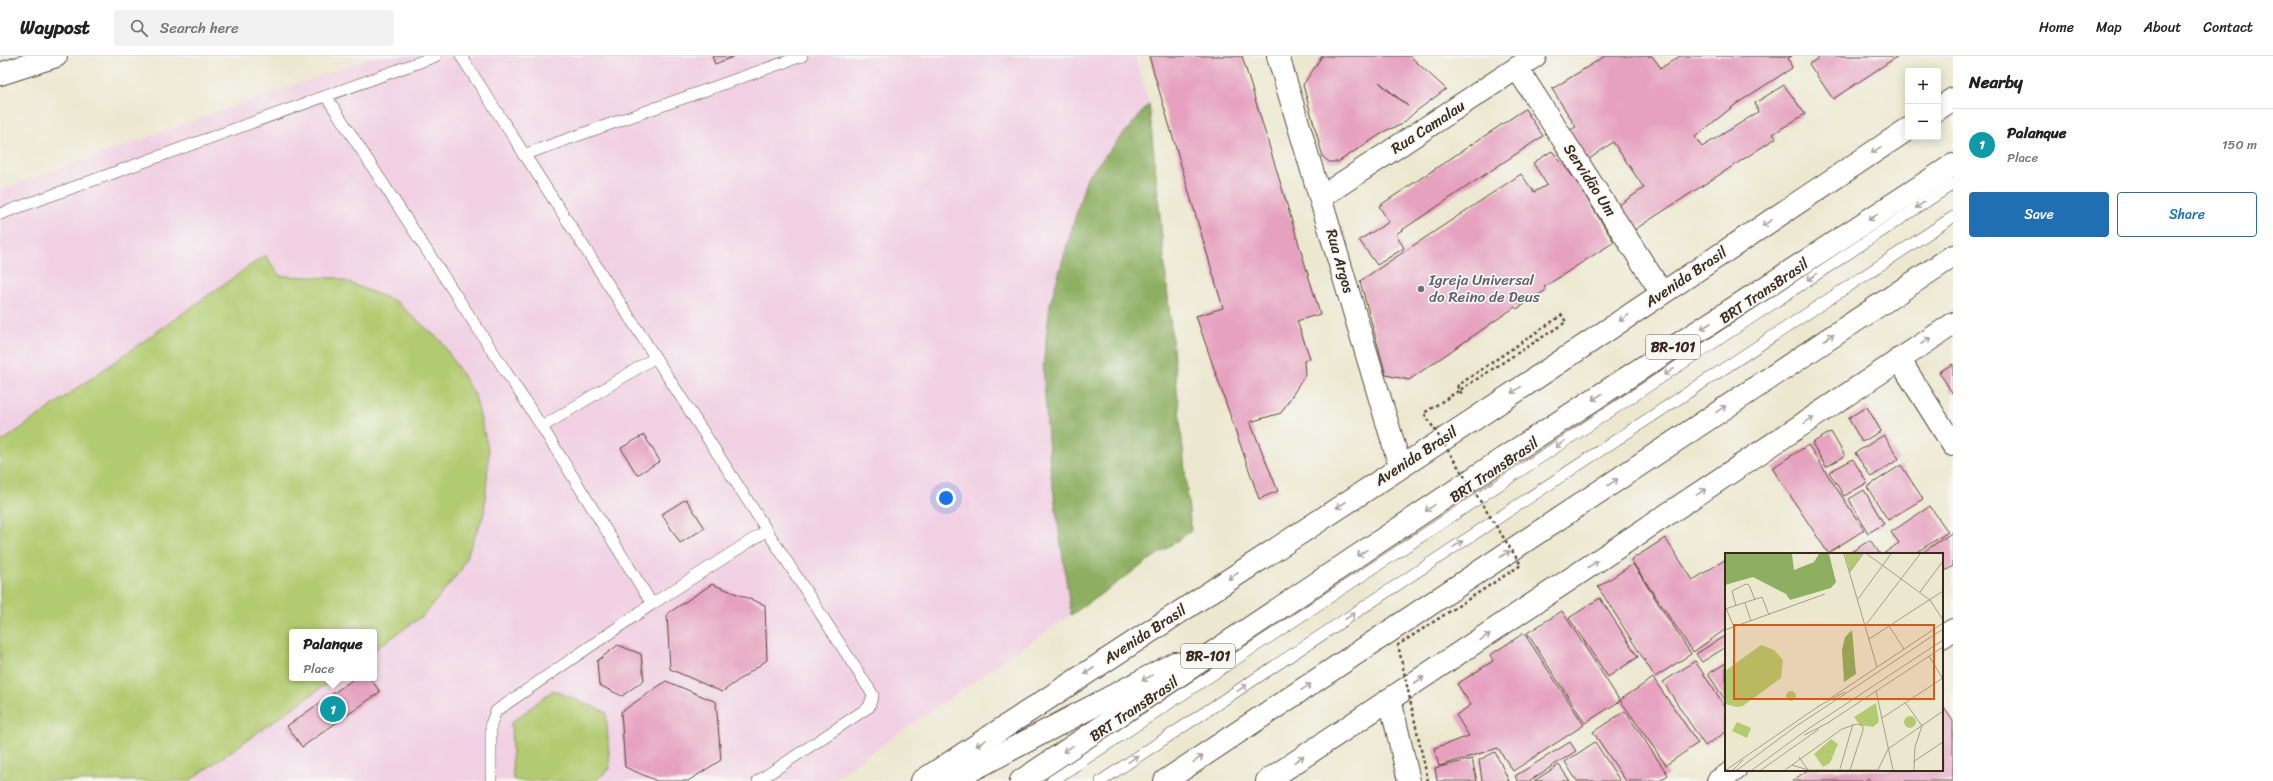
<!DOCTYPE html>
<html lang="en">
<head>
<meta charset="utf-8">
<style>
  :root { --surface:#fff; --page:#f2f2f2; --text:#222; --muted:#767676; --line:#e0e0e0; --accent:#1f6fb2 }
  body { margin:0; font-family:Sriracha,sans-serif; background:var(--page); color:var(--text) }
  .controls { position:absolute; right:12px; top:12px; display:grid; overflow:hidden; border-radius:4px; box-shadow:0 2px 10px #0003 }
  .controls button { width:36px; height:36px; display:grid; place-items:center; padding:0; border:0; border-bottom:1px solid var(--line); background:var(--surface); color:var(--text); font:20px sans-serif }
  .you { position:absolute; left:946px; top:442px; width:14px; height:14px; margin:-10px; border:3px solid #fff; border-radius:50%; background:#1a73e8; box-shadow:0 0 0 6px #1a73e833 }
  .badge { display:grid; place-items:center; width:26px; height:26px; border-radius:50%; background:var(--accent); color:#fff; font-size:13px; font-weight:700 }
  .pin { position:absolute; translate:-50% -50%; border:2px solid #fff; box-shadow:0 1px 4px #0006 }
  .popup { position:absolute; left:289px; top:573px; width:88px; height:52px; box-sizing:border-box; display:grid; place-content:center; border-radius:4px; background:var(--surface); filter:drop-shadow(0 1px 3px #0005); font-size:13px; white-space:nowrap; color:var(--muted) }
  .popup b { font-size:15px; color:var(--text) }
  .popup::after { content:''; position:absolute; left:50%; top:100%; margin-left:-8px; border:8px solid transparent; border-top-color:var(--surface) }
  .list { margin:0; padding:0; list-style:none }
  h2 { display:flex; justify-content:space-between; align-items:center; height:52px; margin:0; padding:0 16px; font-size:17px }
  h2 small { font-size:13px; font-weight:400; color:var(--muted) }
  .list li { display:grid; grid-template-columns:26px 1fr auto; gap:12px; align-items:center; box-sizing:border-box; height:72px; padding:0 16px; border-top:1px solid var(--line) }
  .list b { display:block; font-size:15px; white-space:nowrap }
  .list p { margin:0; font-size:13px; white-space:nowrap; color:var(--muted) }
  .list em { font-size:13px; font-style:normal; color:var(--muted) }
  .actions { display:flex; gap:8px; padding:12px 16px }
  .actions a { flex:1; padding:9px 0; border:1px solid var(--accent); border-radius:4px; text-align:center; font-size:14px; color:var(--accent) }
  .actions .main { background:var(--accent); color:#fff }
  .icon { flex:none; width:22px; height:22px; fill:none; stroke:currentColor; stroke-width:2; stroke-linecap:round; stroke-linejoin:round }
  .map { position:relative; flex:none; width:1953px; height:725px; overflow:hidden }
  header { display:flex; align-items:center; gap:24px; box-sizing:border-box; height:56px; padding:0 20px; background:var(--surface); border-bottom:1px solid var(--line) }
  header strong { font-size:19px }
  nav { display:flex; gap:22px; margin-inline-start:auto; font-size:14px }
  .search { width:280px; height:36px; background:var(--page); display:flex; align-items:center; gap:10px; box-sizing:border-box; padding:0 14px; border-radius:4px; color:var(--muted); font-size:15px }
  main { display:flex }
  aside { flex:1; background:var(--surface) }
  .map>svg:first-child { display:block }
</style>
</head>
<body>
<header>
<strong>Waypost</strong>
<div class="search"><svg class="icon" aria-label="search" viewBox="0 0 24 24"><circle cx="10" cy="10" r="6"/><path d="M15 15l6 6"/></svg>Search here</div>
<nav><a>Home</a><a>Map</a><a>About</a><a>Contact</a></nav>
</header>
<main>
<div class="map">
<svg width="1953" height="725" viewBox="0 0 1953 725">
  <rect width="100%" height="100%" fill="#f6f6f2"/>
  <filter id="ink" filterUnits="userSpaceOnUse"><feTurbulence type="fractalNoise" baseFrequency=".025" numOctaves="2"/><feDisplacementMap in="SourceGraphic" scale="8" xChannelSelector="R" yChannelSelector="G"/><feConvolveMatrix kernelMatrix="1 2 1 2 8 2 1 2 1" color-interpolation-filters="sRGB"/></filter>
  <filter id="wash" filterUnits="userSpaceOnUse"><feTurbulence type="fractalNoise" baseFrequency=".012" numOctaves="4" result="noise"/><feDisplacementMap in="SourceGraphic" scale="16" xChannelSelector="R" yChannelSelector="G"/><feGaussianBlur stdDeviation="0.9" result="paint"/><feColorMatrix in="noise" values="0 0 0 0 0 0 0 0 0 0 0 0 0 0 0 0 0 1.4 0 .05"/><feComposite in="paint" operator="in"/></filter>
  <g filter="url(#wash)">
    <rect width="100%" height="100%" fill="#ece8d0"/>
    <path fill="#f1d0e3" fill-rule="evenodd" d="M376,0H1135L1149,48L1191,475L830,725H0V134ZM292,576H374V622H292Z"/>
    <g fill="#b3cb70" stroke="#777a47">
      <path d="M265,199L280,220L337,222L395,245L441,285L475,339L489,397L484,458L461,514L424,559L374,594V576H292V622H335L189,725H0V387Z"/>
      <path d="M553,634L606,656L610,713L594,725H519L513,723L511,667Z"/>
    </g>
    <path fill="#8eaf62" stroke="#646c40" d="M1149,48L1191,475L1071,559L1050,411L1043,311L1050,248L1087,121Z"/>
    <g id="blocks">
      <g fill="#e6a1bf" fill-rule="evenodd">
        <path d="M712,0H735L715,8Z"/>
        <path d="M1149,0H1242L1320,258L1297,265L1310,302L1304,305L1305,319L1281,357L1250,366L1278,435L1259,443L1196,260L1223,252Z"/>
        <path d="M1322,0H1410L1446,33L1415,56L1401,69L1387,74L1338,106H1329L1323,101L1303,29ZM1379,26L1408,50L1392,38Z"/>
        <path d="M1605,0H1652L1661,12L1680,0H1792L1788,2L1792,12L1736,48L1695,81L1702,91L1758,56L1755,47L1784,29L1805,58L1773,78L1776,82L1631,176L1616,151L1644,132L1613,86L1588,104L1570,74L1576,71L1552,33Z"/>
        <path d="M1822,0H1898L1833,43L1809,8Z"/>
        <path d="M1525,53L1543,80L1396,178L1404,192L1377,209L1359,184L1389,166L1379,150Z"/>
        <path d="M1552,95L1574,122L1614,186L1544,231L1546,234L1517,253L1515,251L1409,324L1386,319L1360,225L1521,118L1534,136L1547,129L1533,107Z"/>
        <path d="M1953,308V338L1939,316Z"/>
        <path d="M1867,351L1881,375L1862,386L1848,362Z"/>
        <path d="M1831,376L1845,400L1826,411L1812,387Z"/>
        <path d="M644,379L660,405L637,419L621,392Z"/>
        <path d="M1884,379L1899,403L1871,421L1855,397Z"/>
        <path d="M1808,389L1864,474L1828,497L1772,412Z"/>
        <path d="M1853,403L1867,427L1844,440L1829,416Z"/>
        <path d="M1901,409L1923,443L1888,464L1867,431Z"/>
        <path d="M1864,434L1884,468L1868,477L1849,443Z"/>
        <path d="M686,443L705,472L680,487L662,458Z"/>
        <path d="M1930,450L1948,476L1914,498H1883L1899,487L1891,476Z"/>
        <path d="M1953,476V510L1942,517V498H1920Z"/>
        <path d="M1665,482L1693,524L1726,503V573L1693,596L1631,504Z"/>
        <path d="M1870,484L1880,498H1848Z"/>
        <path d="M1633,508L1691,598L1655,621L1598,531Z"/>
        <path d="M712,528L765,549L767,604L722,636L670,613L667,558Z"/>
        <path d="M1600,542L1638,601L1608,621L1569,562Z"/>
        <path d="M1562,555L1620,645L1585,667L1527,577Z"/>
        <path d="M1524,577L1584,669L1513,715L1498,692L1439,710L1434,692L1469,680L1456,659L1471,649L1457,628L1493,605L1490,599Z"/>
        <path d="M1726,579V591L1702,606L1696,598Z"/>
        <path d="M618,589L641,598L644,624L622,640L599,629L597,605Z"/>
        <path d="M1695,605L1726,652V676L1705,690L1663,626Z"/>
        <path d="M1726,607V645L1708,618Z"/>
        <path d="M355,622H370L380,636L302,691L287,670Z"/>
        <path d="M1653,622L1698,687L1666,709L1620,644Z"/>
        <path d="M666,625L716,646L721,704L688,725H657L625,711L621,656Z"/>
        <path d="M1942,649L1953,665V725H1870L1868,722L1864,725H1792L1808,714H1942Z"/>
        <path d="M1625,655L1668,719L1659,725H1626L1593,676Z"/>
        <path d="M1570,686L1576,695L1529,725H1518L1515,720Z"/>
        <path d="M1595,686L1620,725H1577L1565,706Z"/>
        <path d="M1495,696L1509,725H1482L1479,704Z"/>
        <path d="M1472,703L1477,725H1437L1435,712Z"/>
        <path d="M1559,709L1570,725H1534Z"/>
      </g>
    </g>
  </g>
  <g filter="url(#ink)">
    <use href="#blocks" fill-opacity="0" stroke="#564639" stroke-width="1"/>
    <g fill="none" stroke-linecap="round" stroke-linejoin="round">
      <g stroke="#564639" stroke-width="12">
        <g id="service">
          <path d="M461,0L873,639L869,651L758,725"/>
          <path d="M326,40L542,371L652,548"/>
          <path d="M523,99L802,0"/>
          <path d="M0,158L436,0"/>
          <path d="M542,371L654,302"/>
          <path d="M491,725V668L496,655L652,548L766,475"/>
          <path d="M1052,725L1953,128"/>
          <path d="M1101,725L1953,161"/>
        </g>
      </g>
      <g stroke="#564639" stroke-width="24">
        <g id="minor">
          <path d="M1278,0L1400,410"/>
          <path d="M1517,12L1662,237"/>
          <path d="M0,18L56,0"/>
          <path d="M1321,141L1535,0"/>
          <path d="M1899,303L1953,389"/>
          <path d="M1942,581L1953,574"/>
          <path d="M1390,643L1409,725"/>
          <path d="M1718,725L1735,714"/>
        </g>
      </g>
      <g stroke="#564639" stroke-width="24">
        <g id="primary">
          <path d="M1938,53L1953,43"/>
          <path d="M922,725L1476,362L1908,73"/>
          <path d="M1267,725L1953,268"/>
        </g>
      </g>
      <g stroke="#564639" stroke-width="24">
        <g id="motorway">
          <path d="M951,725L1175,607"/>
          <path d="M1021,725L1507,400L1953,109"/>
          <path d="M1165,725L1953,200"/>
        </g>
      </g>
      <path stroke="#564639" stroke-width="2.5" stroke-dasharray="3 3" stroke-linecap="butt" d="M1457,330L1463,340"/>
      <use href="#service" stroke="#fff" stroke-width="11"/>
      <use href="#minor" stroke="#fff" stroke-width="22"/>
      <use href="#primary" stroke="#fff" stroke-width="22"/>
      <use href="#motorway" stroke="#fff" stroke-width="22"/>
      <path stroke="#564639" stroke-width="2.5" stroke-dasharray="3 3" stroke-linecap="butt" d="M1428,725L1398,589L1521,509L1424,357L1566,266L1562,259L1457,330"/>
    </g>
    <defs><path id="oneway-shaft" d="M-6 0H5M1.5-3L5.5 0L1.5 3" fill="none" stroke-width="1.6" stroke-linecap="round" stroke-linejoin="round"/></defs>
    <g stroke="#a79f9a">
      <use href="#oneway-shaft" transform="translate(1876 94) rotate(146)"/>
      <use href="#oneway-shaft" transform="translate(1920 149) rotate(146)"/>
      <use href="#oneway-shaft" transform="translate(1873 161) rotate(147)"/>
      <use href="#oneway-shaft" transform="translate(1767 167) rotate(146)"/>
      <use href="#oneway-shaft" transform="translate(1812 221) rotate(146)"/>
      <use href="#oneway-shaft" transform="translate(1624 262) rotate(146)"/>
      <use href="#oneway-shaft" transform="translate(1706 270) rotate(147)"/>
      <use href="#oneway-shaft" transform="translate(1829 281) rotate(-34)"/>
      <use href="#oneway-shaft" transform="translate(1926 285) rotate(-33)"/>
      <use href="#oneway-shaft" transform="translate(1669 316) rotate(146)"/>
      <use href="#oneway-shaft" transform="translate(1516 334) rotate(146)"/>
      <use href="#oneway-shaft" transform="translate(1597 341) rotate(147)"/>
      <use href="#oneway-shaft" transform="translate(1721 353) rotate(-34)"/>
      <use href="#oneway-shaft" transform="translate(1809 364) rotate(-34)"/>
      <use href="#oneway-shaft" transform="translate(1560 388) rotate(146)"/>
      <use href="#oneway-shaft" transform="translate(1613 426) rotate(-34)"/>
      <use href="#oneway-shaft" transform="translate(1701 436) rotate(-34)"/>
      <use href="#oneway-shaft" transform="translate(1341 449) rotate(147)"/>
      <use href="#oneway-shaft" transform="translate(1430 452) rotate(146)"/>
      <use href="#oneway-shaft" transform="translate(1458 488) rotate(-34)"/>
      <use href="#oneway-shaft" transform="translate(1362 497) rotate(146)"/>
      <use href="#oneway-shaft" transform="translate(1505 498) rotate(-34)"/>
      <use href="#oneway-shaft" transform="translate(1593 508) rotate(-34)"/>
      <use href="#oneway-shaft" transform="translate(1233 520) rotate(147)"/>
      <use href="#oneway-shaft" transform="translate(1350 560) rotate(-34)"/>
      <use href="#oneway-shaft" transform="translate(1485 581) rotate(-34)"/>
      <use href="#oneway-shaft" transform="translate(1089 615) rotate(147)"/>
      <use href="#oneway-shaft" transform="translate(1147 622) rotate(152)"/>
      <use href="#oneway-shaft" transform="translate(1419 624) rotate(-33)"/>
      <use href="#oneway-shaft" transform="translate(1306 631) rotate(-34)"/>
      <use href="#oneway-shaft" transform="translate(1242 632) rotate(-34)"/>
      <use href="#oneway-shaft" transform="translate(981 687) rotate(147)"/>
      <use href="#oneway-shaft" transform="translate(1068 693) rotate(146)"/>
      <use href="#oneway-shaft" transform="translate(1133 703) rotate(-34)"/>
      <use href="#oneway-shaft" transform="translate(1198 703) rotate(-34)"/>
      <use href="#oneway-shaft" transform="translate(1299 703) rotate(-34)"/>
    </g>
  </g>
  <circle fill="#6b7280" stroke="#f6f6f2" stroke-width="1.5" cx="1421" cy="233" r="4"/>
  <g text-anchor="middle" stroke-width="3.5" stroke-linejoin="round" paint-order="stroke">
    <g fill="#f6f6f2" stroke="#73675e" stroke-width="1">
      <rect x="1646" y="279" width="54" height="24" rx="3"/>
      <rect x="1181" y="588" width="54" height="24" rx="3"/>
    </g>
    <g font-size="14" font-weight="bold" fill="#3b2a1e">
      <text x="1673" y="296">BR-101</text>
      <text x="1208" y="605">BR-101</text>
    </g>
    <g font-size="15" fill="#3b2a1e" stroke="#f6f6f2">
      <text transform="translate(1428 71) rotate(-33)" y="5">Rua Camalau</text>
      <text transform="translate(1590 124) rotate(57)" y="5">Servidão Um</text>
      <text transform="translate(1340 205) rotate(74)" y="5">Rua Argos</text>
      <text transform="translate(1686 221) rotate(-34)" y="5">Avenida Brasil</text>
      <text transform="translate(1764 235) rotate(-34)" y="5">BRT TransBrasil</text>
      <text transform="translate(1416 400) rotate(-33)" y="5">Avenida Brasil</text>
      <text transform="translate(1494 414) rotate(-34)" y="5">BRT TransBrasil</text>
      <text transform="translate(1145 578) rotate(-33)" y="5">Avenida Brasil</text>
      <text transform="translate(1134 653) rotate(-34)" y="5">BRT TransBrasil</text>
    </g>
    <g font-size="15" fill="#5b616d" stroke="#f6f6f2" text-anchor="start">
      <text x="1429" y="229">Igreja Universal<tspan x="1429" dy="17">do Reino de Deus</tspan></text>
    </g>
  </g>
  <g transform="translate(1725 497)">
    <rect width="218" height="218" fill="#ece8d0"/>
    <path d="M120,1H137L125,19ZM36,92L49,97L58,107L56,125L18,153L12,154L0,151V118ZM61 143a5 5 0 1 1 10 0a5 5 0 1 1-10 0ZM151,150L154,169L148,174L135,172L129,164ZM179 169a6 6 0 1 1 12 0a6 6 0 1 1-12 0ZM12,169L26,175L22,185L7,178ZM106,186L113,191L105,210L98,214L89,201Z" fill="#b3cb70"/>
    <path d="M0,1H67L69,17L89,9L94,1H104L111,29L106,35L65,47L61,41L28,24L0,32ZM127,77L131,121L119,129L117,97L120,84Z" fill="#8eaf62"/>
    <path fill="none" stroke="#a59c89" stroke-width="1" d="M119,1L152,114M142,1L205,47L218,67M124,20L138,1M195,39L218,8M133,46L166,1M20,50L26,68M0,53L9,74M11,53L7,38L21,31L24,32L30,47M0,56L37,44L44,62M140,73L195,1M164,73L179,96M0,77L100,41M144,86L218,38M204,103L218,126M151,138L168,217M106,145L218,70M180,149L197,173M92,154L120,139M157,165L218,125M104,169L218,94M79,182L105,169M74,204L83,217M188,209L218,189M67,212L83,217H153L163,196L218,158M115,216L128,171M1,217L94,153M8,217L18,207M12,217L70,174L218,76M27,217L83,176L218,87M36,217L94,176M60,217L117,176L132,171L138,173V177L125,217M189,217L190,194L197,173"/>
    <path fill="#df570d" fill-opacity="0.15" stroke="#df570d" stroke-width="2" d="M9,72H209V146H9Z"/>
    <rect width="218" height="218" fill="none" stroke="#3b2a1e" stroke-width="2"/>
  </g>
</svg>
<div class="controls">
<button>+</button>
<button>−</button>
</div>
<div class="you"></div>
<div class="pin badge" style="left:333px;top:653px;background:#0f9aa8">1</div>
<div class="popup"><b>Palanque</b>Place</div>
</div>
<aside>
<h2>Nearby<small></small></h2>
<ul class="list">
<li><span class="badge" style="background:#0f9aa8">1</span><div><b>Palanque</b><p>Place</p></div><em>150 m</em></li>
</ul>
<div class="actions"><a class="main">Save</a><a>Share</a></div>
</aside>
</main>
</body>
</html>
